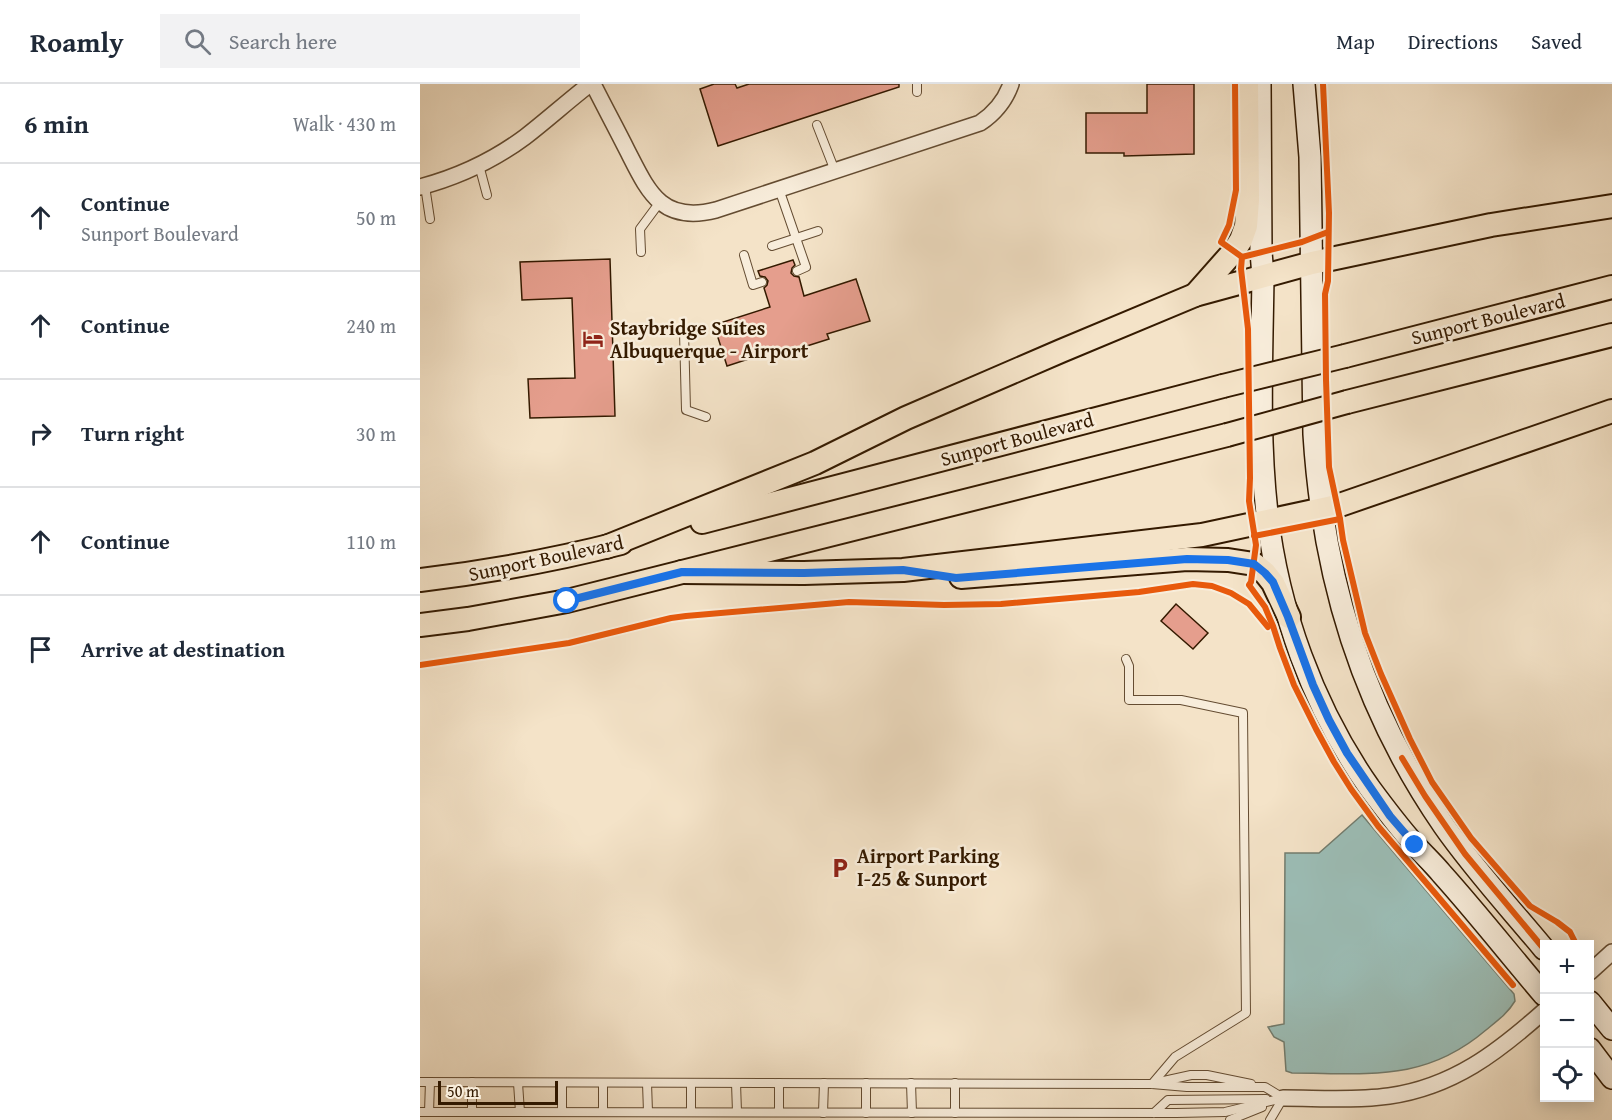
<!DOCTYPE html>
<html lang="en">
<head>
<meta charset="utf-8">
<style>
  :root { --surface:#fff; --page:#f2f2f3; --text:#1f2937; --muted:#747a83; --line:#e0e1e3 }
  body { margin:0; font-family:"Gentium Book Plus",serif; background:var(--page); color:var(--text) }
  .controls { position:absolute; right:18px; bottom:18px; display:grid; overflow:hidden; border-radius:0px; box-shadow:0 3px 15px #0003 }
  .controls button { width:54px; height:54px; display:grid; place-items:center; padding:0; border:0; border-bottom:2px solid var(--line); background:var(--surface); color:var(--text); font:30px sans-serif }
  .scale { position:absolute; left:18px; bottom:15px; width:120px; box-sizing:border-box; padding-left:6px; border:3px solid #341a00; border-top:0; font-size:16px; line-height:21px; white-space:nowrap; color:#341a00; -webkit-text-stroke:4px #f8eddb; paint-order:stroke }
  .stop { position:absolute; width:18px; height:18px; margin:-14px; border:4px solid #1a73e8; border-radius:50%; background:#fff }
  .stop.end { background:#1a73e8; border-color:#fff; box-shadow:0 2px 6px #0008 }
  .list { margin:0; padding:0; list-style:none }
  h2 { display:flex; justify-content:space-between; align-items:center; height:78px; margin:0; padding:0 24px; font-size:26px }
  h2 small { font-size:20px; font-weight:400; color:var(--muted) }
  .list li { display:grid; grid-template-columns:39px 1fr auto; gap:18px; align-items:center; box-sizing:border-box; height:108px; padding:0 24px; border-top:2px solid var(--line) }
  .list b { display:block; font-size:22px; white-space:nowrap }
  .list p { margin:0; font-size:20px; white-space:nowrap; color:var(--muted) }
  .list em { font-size:20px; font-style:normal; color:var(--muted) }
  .icon { flex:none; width:33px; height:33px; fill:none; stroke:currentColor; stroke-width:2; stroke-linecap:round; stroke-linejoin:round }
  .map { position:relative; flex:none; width:1192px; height:1036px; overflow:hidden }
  header { display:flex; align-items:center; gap:36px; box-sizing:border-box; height:84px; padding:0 30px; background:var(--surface); border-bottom:2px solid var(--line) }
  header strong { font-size:28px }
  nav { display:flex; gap:33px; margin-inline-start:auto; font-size:21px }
  .search { width:420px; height:54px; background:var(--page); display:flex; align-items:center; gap:15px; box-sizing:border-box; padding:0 21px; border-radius:0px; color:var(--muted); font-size:22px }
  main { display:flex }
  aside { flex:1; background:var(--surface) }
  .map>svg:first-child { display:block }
</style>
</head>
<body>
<header>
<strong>Roamly</strong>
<div class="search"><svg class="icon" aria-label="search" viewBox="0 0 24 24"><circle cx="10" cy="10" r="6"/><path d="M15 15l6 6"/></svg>Search here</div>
<nav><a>Map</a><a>Directions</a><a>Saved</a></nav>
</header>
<main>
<aside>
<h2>6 min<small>Walk · 430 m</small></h2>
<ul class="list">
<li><svg class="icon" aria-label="ahead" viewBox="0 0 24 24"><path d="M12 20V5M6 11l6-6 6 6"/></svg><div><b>Continue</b><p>Sunport Boulevard</p></div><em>50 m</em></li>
<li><svg class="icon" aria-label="ahead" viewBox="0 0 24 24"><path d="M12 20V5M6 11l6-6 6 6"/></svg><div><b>Continue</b></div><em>240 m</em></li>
<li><svg class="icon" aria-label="right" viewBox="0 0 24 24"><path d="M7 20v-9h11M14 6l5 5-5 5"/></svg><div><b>Turn right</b></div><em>30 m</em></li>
<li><svg class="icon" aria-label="ahead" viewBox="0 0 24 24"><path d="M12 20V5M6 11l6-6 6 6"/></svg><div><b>Continue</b></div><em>110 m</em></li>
<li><svg class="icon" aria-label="arrive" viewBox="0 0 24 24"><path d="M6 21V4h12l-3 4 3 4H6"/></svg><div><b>Arrive at destination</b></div></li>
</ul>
</aside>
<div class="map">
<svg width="1192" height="1036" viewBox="0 0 1192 1036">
  <rect width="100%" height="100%" fill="#f4e3c8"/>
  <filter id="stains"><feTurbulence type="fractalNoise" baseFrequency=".00333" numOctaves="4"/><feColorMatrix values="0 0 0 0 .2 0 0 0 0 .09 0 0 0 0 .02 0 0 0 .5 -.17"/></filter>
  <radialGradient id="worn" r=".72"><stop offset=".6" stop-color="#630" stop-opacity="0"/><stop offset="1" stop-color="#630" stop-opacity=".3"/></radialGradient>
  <path fill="#9cbeb7" stroke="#727c6e" stroke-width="1.5" d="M942,731L1094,910L1095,917C1088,929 1077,937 1066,946C1004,999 947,989 872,989L866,987L864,958L854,953L848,943L864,940L865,769H899Z"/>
  <g fill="#e59e8d" stroke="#341a00" stroke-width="1.5">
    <path d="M294,0H315L317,4L329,0H479V3L298,62L280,5Z"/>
    <path d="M727,0H774V70L704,72V69H666V29H727Z"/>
    <path d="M190,175L195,332L110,334L108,295L155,294L152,214L102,216L100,178Z"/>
    <path d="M373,176L375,181L372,184L371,189L374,192L379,193L384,212L436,195L450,237L407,250L409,255L352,273L350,268L307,282L294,241L350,223L344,204L347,201L348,197L345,193L340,192L338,187Z"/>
    <path d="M756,520L788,549L773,565L741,537Z"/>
  </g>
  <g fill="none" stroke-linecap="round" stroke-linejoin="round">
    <g stroke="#644c32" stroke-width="10">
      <g id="lane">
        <path d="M497,0V8"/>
        <path d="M397,41L415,87"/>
        <path d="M59,81L67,111"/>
        <path d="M5,102L10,135"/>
        <path d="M359,105L386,183L377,187"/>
        <path d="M352,162L398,147"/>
        <path d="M221,168L220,145L240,118"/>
        <path d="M324,171L333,201L342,198"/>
        <path d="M264,248L266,326L286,333"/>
        <path d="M706,575L709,582V616H761L823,629L826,929L755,973L732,1000"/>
        <path d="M0,998L732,1000L767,1003H845L863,1014"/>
        <path d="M52,998V1028"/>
        <path d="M739,998L771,991H787L831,1000"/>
        <path d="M98,999L100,1028"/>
        <path d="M142,999V1028"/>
        <path d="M227,999L228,1028"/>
        <path d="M316,999L317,1028"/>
        <path d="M446,999V1029"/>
        <path d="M491,999L492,1029"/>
        <path d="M535,999V1029"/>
        <path d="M0,1028L756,1029L805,1028L863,1014"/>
        <path d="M9,1028L10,998"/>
        <path d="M183,1028V999"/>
        <path d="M271,1028V999"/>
        <path d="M359,1028V999"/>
        <path d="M403,1029L404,999"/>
        <path d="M734,1029L748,1016L846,1015"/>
        <path d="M810,1036L842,1023"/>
        <path d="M850,1036L863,1014"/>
      </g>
    </g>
    <g stroke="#644c32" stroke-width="18">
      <g id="street">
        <path d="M173,0C184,22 196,44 207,66C228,107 241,140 296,126L560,39C575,29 585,17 591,0"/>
        <path d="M0,103C38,93 74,76 105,53C127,36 148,17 170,0"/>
        <path d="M1170,888L1192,868"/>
        <path d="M863,1014C898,1014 934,1017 969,1012C1033,1003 1078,968 1124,927"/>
      </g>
    </g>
    <g stroke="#341a00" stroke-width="24">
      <g id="secondary">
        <path d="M840,0L841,168L843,192C842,271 838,350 847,429C858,525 893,623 949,703C963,722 978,742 994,760C1003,770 1013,779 1022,790C1057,829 1090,871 1124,911"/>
        <path d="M884,0L890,73L894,350C903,494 942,623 1024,742C1054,785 1090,824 1124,865"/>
        <path d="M1170,918L1192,945"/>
        <path d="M1170,965L1192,994"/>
      </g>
    </g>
    <g stroke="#341a00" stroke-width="26">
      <g id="primary">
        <path d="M775,211L814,167L821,156L826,142L828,116L827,0"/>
        <path d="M925,272L1192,203"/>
        <path d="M927,318L1192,251"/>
        <path d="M282,438L803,302"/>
        <path d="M186,463L395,379L486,334L641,267L775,211L892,179L1071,141L1192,122"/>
        <path d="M262,488L384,489L483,486L782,451L917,422L1192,327"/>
        <path d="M541,493L767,475L808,476L834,480L845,489L853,499L869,533"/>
        <path d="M0,496C68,488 135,476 201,459"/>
        <path d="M0,541L48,535L147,517L807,351"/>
      </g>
    </g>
    <use href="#lane" stroke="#f8eddb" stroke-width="8"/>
    <use href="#street" stroke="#f8eddb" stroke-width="15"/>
    <use href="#secondary" stroke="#f8eddb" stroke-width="21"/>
    <use href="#primary" stroke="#f4e3c8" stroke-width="22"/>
    <g stroke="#341a00" stroke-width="26" stroke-linecap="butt">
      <g id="primary-bridge">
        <path d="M803,302L925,272"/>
        <path d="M807,351L927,318"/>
      </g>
    </g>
    <use href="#primary-bridge" stroke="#f4e3c8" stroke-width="22"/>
    <g stroke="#f8eddb" stroke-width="10">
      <g id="cycleway">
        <path d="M815,0L816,106L809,141L801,158L822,173"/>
        <path d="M903,0L909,129L908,197L905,210L906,296L909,383L920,435L923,456L945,549L961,590L990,655L1012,698L1051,754L1110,822L1137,838L1150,848L1156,860"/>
        <path d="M908,148L882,158L822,173L821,185L828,245L830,394L829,417L836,461L831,498L829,501L845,523L853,542L860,564L874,601L896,645L914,678L931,705L958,742L1093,901"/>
        <path d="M834,452L920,435"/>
        <path d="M0,581L149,559L251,534L266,532L429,518L524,521L581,520L719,508L773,500L792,502L811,509L829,520L848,543"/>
        <path d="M982,674L1005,712L1045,770L1124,865"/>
      </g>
    </g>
    <use href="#cycleway" stroke="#e8590c" stroke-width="6"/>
  </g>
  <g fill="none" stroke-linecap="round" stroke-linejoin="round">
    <path stroke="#1a73e8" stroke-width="8" d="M147,517L262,488L384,489L483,486L536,494L767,475L808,476L834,480L845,489L853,498L868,533L893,601L909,636L927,669L970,732L995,761"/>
  </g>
  <defs>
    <g id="hotel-bare" transform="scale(1.62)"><path d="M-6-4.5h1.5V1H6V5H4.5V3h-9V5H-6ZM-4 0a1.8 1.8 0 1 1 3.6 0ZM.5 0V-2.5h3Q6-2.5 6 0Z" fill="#8f2418" stroke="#f8eddb" stroke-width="2.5" paint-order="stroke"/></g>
    <g id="parking-bare" transform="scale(1.62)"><path d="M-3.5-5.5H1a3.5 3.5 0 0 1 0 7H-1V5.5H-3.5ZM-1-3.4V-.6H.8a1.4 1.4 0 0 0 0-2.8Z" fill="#8f2418" stroke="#f8eddb" stroke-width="2.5" paint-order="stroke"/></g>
  </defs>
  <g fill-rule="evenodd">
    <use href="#hotel-bare" x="173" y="255"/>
    <use href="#parking-bare" x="420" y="784"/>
  </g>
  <g text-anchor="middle" stroke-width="5" stroke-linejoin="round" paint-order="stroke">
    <g font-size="20" fill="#341a00" stroke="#f8eddb">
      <text transform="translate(1068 235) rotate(-14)" y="7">Sunport Boulevard</text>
      <text transform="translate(597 355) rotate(-15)" y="7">Sunport Boulevard</text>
      <text transform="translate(126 474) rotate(-12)" y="7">Sunport Boulevard</text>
    </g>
    <g font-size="20" font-weight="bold" fill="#341a00" stroke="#f8eddb" text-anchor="start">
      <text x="190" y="251">Staybridge Suites<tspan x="190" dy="23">Albuquerque - Airport</tspan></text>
      <text x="437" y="779">Airport Parking<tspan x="437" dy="23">I-25 &amp; Sunport</tspan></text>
    </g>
  </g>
  <rect width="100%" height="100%" filter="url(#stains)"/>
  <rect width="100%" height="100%" fill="url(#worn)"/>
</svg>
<div class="controls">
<button>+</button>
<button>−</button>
<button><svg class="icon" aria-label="locate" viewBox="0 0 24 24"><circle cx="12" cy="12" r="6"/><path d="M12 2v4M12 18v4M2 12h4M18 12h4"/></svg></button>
</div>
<div class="scale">50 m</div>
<div class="stop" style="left:147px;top:517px"></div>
<div class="stop end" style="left:995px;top:761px"></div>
</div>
</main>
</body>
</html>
